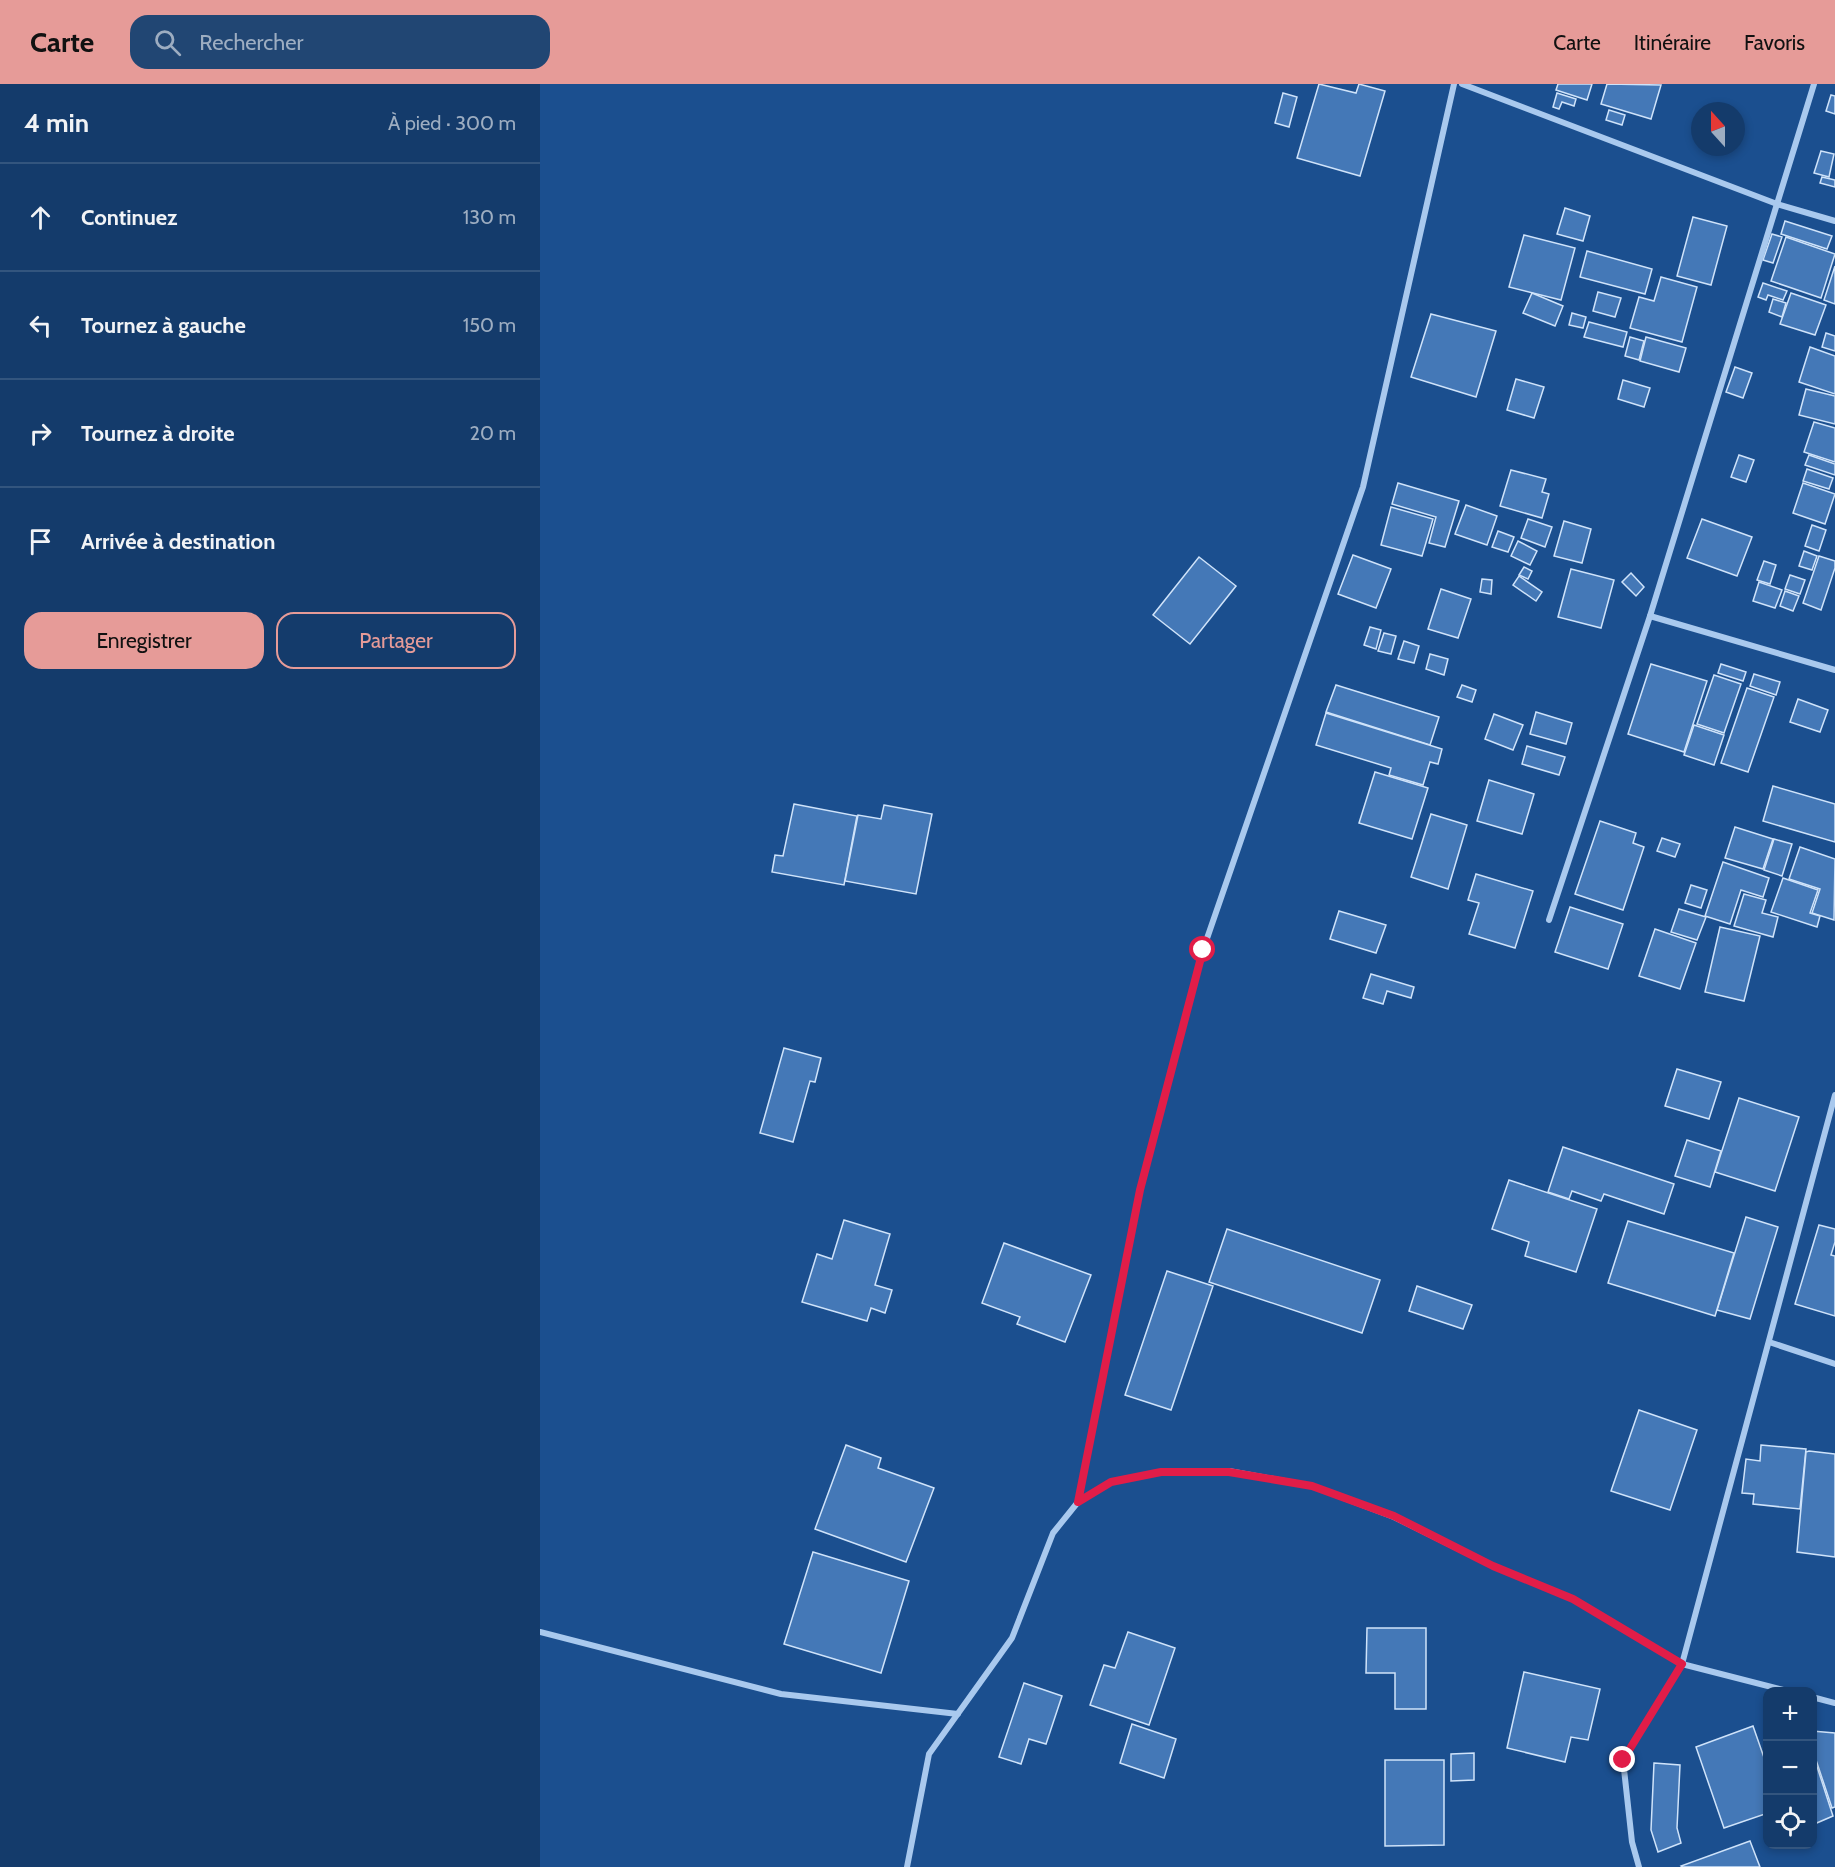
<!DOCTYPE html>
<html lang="fr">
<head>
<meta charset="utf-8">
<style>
  :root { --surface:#143b6b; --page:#214673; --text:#f1f3f6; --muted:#9dadc1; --line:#33557e; --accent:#e69b98 }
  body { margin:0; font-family:Cabin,sans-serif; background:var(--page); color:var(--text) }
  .controls { position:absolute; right:18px; bottom:18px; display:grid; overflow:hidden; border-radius:12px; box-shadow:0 3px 9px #0003 }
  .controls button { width:54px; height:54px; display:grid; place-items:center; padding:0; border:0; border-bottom:2px solid var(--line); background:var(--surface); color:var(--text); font:30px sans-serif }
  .compass { position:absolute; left:1151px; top:18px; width:54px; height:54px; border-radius:50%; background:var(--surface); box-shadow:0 3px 9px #0003; rotate:339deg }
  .stop { position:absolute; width:18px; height:18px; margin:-14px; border:4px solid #e11d48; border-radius:50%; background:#fff }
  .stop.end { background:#e11d48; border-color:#fff; box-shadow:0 2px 6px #0008 }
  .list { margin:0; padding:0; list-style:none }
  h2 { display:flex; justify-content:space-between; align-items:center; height:78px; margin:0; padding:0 24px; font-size:26px }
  h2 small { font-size:20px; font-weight:400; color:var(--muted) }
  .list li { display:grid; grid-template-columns:39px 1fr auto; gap:18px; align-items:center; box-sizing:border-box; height:108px; padding:0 24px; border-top:2px solid var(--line) }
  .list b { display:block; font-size:22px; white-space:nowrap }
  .list em { font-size:20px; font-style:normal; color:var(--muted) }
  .actions { display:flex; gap:12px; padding:18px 24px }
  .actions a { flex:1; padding:14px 0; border:2px solid var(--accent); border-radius:18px; text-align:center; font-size:21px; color:var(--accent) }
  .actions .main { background:var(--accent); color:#111 }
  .icon { flex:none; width:33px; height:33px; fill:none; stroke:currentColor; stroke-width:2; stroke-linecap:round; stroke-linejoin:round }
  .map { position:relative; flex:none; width:1295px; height:1783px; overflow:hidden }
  header { display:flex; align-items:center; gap:36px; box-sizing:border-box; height:84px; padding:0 30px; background:var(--accent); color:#111 }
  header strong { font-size:28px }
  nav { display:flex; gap:33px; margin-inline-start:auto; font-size:21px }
  .search { width:420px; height:54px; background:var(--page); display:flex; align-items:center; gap:15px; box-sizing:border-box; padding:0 21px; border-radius:18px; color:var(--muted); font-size:22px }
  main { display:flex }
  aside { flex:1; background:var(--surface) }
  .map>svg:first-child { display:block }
</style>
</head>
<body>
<header>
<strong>Carte</strong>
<div class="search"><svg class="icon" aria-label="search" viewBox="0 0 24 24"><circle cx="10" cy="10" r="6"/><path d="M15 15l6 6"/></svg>Rechercher</div>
<nav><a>Carte</a><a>Itinéraire</a><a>Favoris</a></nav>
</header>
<main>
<aside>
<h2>4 min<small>À pied · 300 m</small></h2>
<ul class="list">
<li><svg class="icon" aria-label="ahead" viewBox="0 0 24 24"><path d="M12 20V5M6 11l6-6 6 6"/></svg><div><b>Continuez</b></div><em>130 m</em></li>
<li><svg class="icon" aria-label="left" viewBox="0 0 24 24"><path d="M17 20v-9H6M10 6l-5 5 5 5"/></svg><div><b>Tournez à gauche</b></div><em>150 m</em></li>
<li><svg class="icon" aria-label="right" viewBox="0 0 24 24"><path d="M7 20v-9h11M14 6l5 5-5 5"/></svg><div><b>Tournez à droite</b></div><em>20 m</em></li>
<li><svg class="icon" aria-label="arrive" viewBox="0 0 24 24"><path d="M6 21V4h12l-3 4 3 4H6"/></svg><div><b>Arrivée à destination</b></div></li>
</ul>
<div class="actions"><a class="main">Enregistrer</a><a>Partager</a></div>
</aside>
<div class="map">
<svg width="1295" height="1783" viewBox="0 0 1295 1783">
  <rect width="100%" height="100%" fill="#1b4f8f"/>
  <g fill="#4478b7" stroke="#cfe3fa" stroke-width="1.5">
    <path d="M779,0L816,9L819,0L845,7L820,92L757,74Z"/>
    <path d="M1018,0H1052L1047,16L1016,6Z"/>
    <path d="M1067,0L1121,1L1111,35L1061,20Z"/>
    <path d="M743,9L757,13L749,43L735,39Z"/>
    <path d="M1017,9L1036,15L1034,22L1022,18L1019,25L1013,23Z"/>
    <path d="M1291,11L1295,12V30L1286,27Z"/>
    <path d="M1069,26L1085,31L1082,41L1066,36Z"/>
    <path d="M1281,67L1294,70L1289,93L1274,89Z"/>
    <path d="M1282,93L1295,96V103L1280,99Z"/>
    <path d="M1025,124L1050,132L1043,157L1017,150Z"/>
    <path d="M1153,133L1187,142L1171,201L1137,192Z"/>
    <path d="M1245,137L1292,152L1287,165L1241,150Z"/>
    <path d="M1232,150L1242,153L1233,179L1223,176Z"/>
    <path d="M984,151L1035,164L1021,216L969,203Z"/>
    <path d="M1246,153L1295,170L1281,214L1231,197Z"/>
    <path d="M1047,167L1112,185L1105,210L1040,193Z"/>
    <path d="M1295,182V220L1284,216Z"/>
    <path d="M1121,193L1157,203L1142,258L1090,244L1099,213L1114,217Z"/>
    <path d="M1223,199L1247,207L1243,216L1228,211L1226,216L1218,213Z"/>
    <path d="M1058,208L1081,214L1075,233L1053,227Z"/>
    <path d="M992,209L1023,222L1015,242L983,229Z"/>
    <path d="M1251,209L1286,221L1275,251L1240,240Z"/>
    <path d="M1233,215L1246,219L1242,233L1229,228Z"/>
    <path d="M1032,229L1046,233L1043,244L1029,241Z"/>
    <path d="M891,230L956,247L936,313L871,293Z"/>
    <path d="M1049,238L1087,248L1083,263L1044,253Z"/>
    <path d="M1286,249L1295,252V267L1282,263Z"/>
    <path d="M1090,253L1104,257L1099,276L1085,272Z"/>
    <path d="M1106,253L1146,264L1139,288L1100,277Z"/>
    <path d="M1270,263L1295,272V310L1259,298Z"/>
    <path d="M1195,283L1212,289L1203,314L1186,308Z"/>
    <path d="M976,295L1004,303L994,334L967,326Z"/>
    <path d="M1083,296L1110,304L1104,323L1078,315Z"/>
    <path d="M1266,305L1295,312V340L1259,331Z"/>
    <path d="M1274,338L1295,344V378L1264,368Z"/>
    <path d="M1199,371L1214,376L1206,398L1191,393Z"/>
    <path d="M1269,371L1295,380V391L1265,381Z"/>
    <path d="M1267,385L1293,394L1289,405L1263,397Z"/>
    <path d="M971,386L1006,395L1002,408L1009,410L1002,434L960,422Z"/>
    <path d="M858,399L919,417L905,463L889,459L896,433L852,420Z"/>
    <path d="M1263,399L1295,410L1285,440L1253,429Z"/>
    <path d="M926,421L957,432L947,461L915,450Z"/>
    <path d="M851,423L893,435L882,472L841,461Z"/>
    <path d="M988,435L1012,443L1005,463L981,454Z"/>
    <path d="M1162,435L1212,453L1197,492L1147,474Z"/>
    <path d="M1024,437L1051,445L1042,479L1014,472Z"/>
    <path d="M1272,441L1286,446L1279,467L1265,462Z"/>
    <path d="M958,447L974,453L968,468L952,463Z"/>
    <path d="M978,457L997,467L990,481L971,472Z"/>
    <path d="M1264,467L1277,472L1272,486L1259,482Z"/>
    <path d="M813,471L851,485L836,524L798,510Z"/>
    <path d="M1279,472L1295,477V484L1281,526L1263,519Z"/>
    <path d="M659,473L696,502L650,560L613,531Z"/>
    <path d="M1224,477L1236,481L1230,500L1217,496Z"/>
    <path d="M984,483L992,487L988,495L979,491Z"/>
    <path d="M1031,485L1074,496L1061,544L1018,533Z"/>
    <path d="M1091,489L1104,503L1096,512L1082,498Z"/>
    <path d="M1250,491L1265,496L1260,510L1245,505Z"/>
    <path d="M979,492L1002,508L996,517L973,501Z"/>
    <path d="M942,495L952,496L951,510L940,508Z"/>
    <path d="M1219,498L1242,506L1235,524L1213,517Z"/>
    <path d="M901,505L931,515L918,554L888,545Z"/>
    <path d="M1245,507L1259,512L1253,527L1240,522Z"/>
    <path d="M830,543L841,546L836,565L824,561Z"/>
    <path d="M844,549L856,552L851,570L838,567Z"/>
    <path d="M864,557L879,562L874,579L858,575Z"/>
    <path d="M890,570L908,575L904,591L886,585Z"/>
    <path d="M1111,580L1167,597L1144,668L1088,650Z"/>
    <path d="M1181,580L1206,588L1203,597L1178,589Z"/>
    <path d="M1214,590L1240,598L1236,611L1210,602Z"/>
    <path d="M1174,591L1201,600L1184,649L1157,640Z"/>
    <path d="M796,601L899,633L890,661L786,628Z"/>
    <path d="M922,601L936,606L932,618L917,613Z"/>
    <path d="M1207,604L1234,613L1208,688L1181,679Z"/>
    <path d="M1258,615L1288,626L1280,648L1250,638Z"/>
    <path d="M996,628L1032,639L1026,660L990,650Z"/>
    <path d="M786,629L902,665L898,680L890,678L883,701L849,691L851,684L776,661Z"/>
    <path d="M954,630L983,641L973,666L945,655Z"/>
    <path d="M1154,641L1184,651L1174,681L1144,671Z"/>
    <path d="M987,662L1025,673L1019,691L982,680Z"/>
    <path d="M835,688L888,704L872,755L819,739Z"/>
    <path d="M949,696L994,710L982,750L937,737Z"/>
    <path d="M1233,702L1295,720V758L1223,737Z"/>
    <path d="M254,720L317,732L304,801L232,788L235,771L243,772Z"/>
    <path d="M344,721L392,730L376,810L305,797L318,731L341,735Z"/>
    <path d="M891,730L927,741L908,805L871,793Z"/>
    <path d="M1060,737L1096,749L1093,759L1104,763L1083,826L1035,810Z"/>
    <path d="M1195,743L1233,755L1223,785L1185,774Z"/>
    <path d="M1122,754L1140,760L1135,773L1117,767Z"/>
    <path d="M1234,755L1252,760L1242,792L1224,786Z"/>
    <path d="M1260,763L1295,775L1294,836L1272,829L1280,805L1249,795Z"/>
    <path d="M1183,778L1229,794L1223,813L1201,806L1190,840L1165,832Z"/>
    <path d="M936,790L993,807L975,864L929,850L939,819L928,816Z"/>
    <path d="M1243,794L1278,806L1270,829L1280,832L1277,843L1231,828Z"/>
    <path d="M1151,801L1167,806L1161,824L1145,819Z"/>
    <path d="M1204,810L1226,816L1222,829L1238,833L1233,853L1194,842Z"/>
    <path d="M1030,823L1083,840L1068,885L1015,868Z"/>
    <path d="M1139,825L1166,833L1157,856L1131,848Z"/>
    <path d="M799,827L846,841L836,869L790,855Z"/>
    <path d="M1180,843L1220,852L1204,917L1165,908Z"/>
    <path d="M1115,845L1156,859L1140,905L1099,892Z"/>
    <path d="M831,890L874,903L871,914L847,907L843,920L823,914Z"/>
    <path d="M244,964L281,974L275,998L270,997L253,1058L220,1049Z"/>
    <path d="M1137,985L1181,998L1169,1035L1125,1022Z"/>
    <path d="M1199,1014L1259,1033L1235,1107L1175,1088Z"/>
    <path d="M1147,1056L1181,1067L1170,1103L1135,1092Z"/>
    <path d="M1023,1063L1134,1100L1124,1130L1064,1110L1061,1117L1032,1107L1029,1115L1008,1108Z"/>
    <path d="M969,1096L1057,1125L1036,1188L985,1172L989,1158L952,1145Z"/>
    <path d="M1206,1133L1238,1143L1210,1235L1177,1226Z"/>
    <path d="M304,1136L350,1150L335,1201L352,1206L345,1229L331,1224L327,1237L262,1218L277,1170L292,1175Z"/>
    <path d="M1088,1137L1194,1169L1175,1232L1068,1199Z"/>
    <path d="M1279,1141L1295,1145V1158L1291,1171L1295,1172V1232L1255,1220Z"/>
    <path d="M687,1145L840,1196L822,1249L669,1198Z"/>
    <path d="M464,1159L551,1191L525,1258L477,1240L480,1233L442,1219Z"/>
    <path d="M627,1187L673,1202L631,1326L585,1311Z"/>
    <path d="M877,1202L932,1221L923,1245L869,1227Z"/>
    <path d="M1099,1326L1157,1346L1130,1426L1071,1407Z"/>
    <path d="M306,1361L341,1374L338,1384L394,1404L366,1478L275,1445Z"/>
    <path d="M1221,1361L1266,1365L1260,1425L1213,1420L1214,1410L1202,1409L1206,1375L1220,1377Z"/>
    <path d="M1269,1367L1295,1370V1473L1257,1468L1266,1368Z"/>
    <path d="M273,1468L369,1497L341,1589L244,1560Z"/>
    <path d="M827,1544H886V1625H855V1589H826Z"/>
    <path d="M588,1548L635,1564L609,1641L550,1621L564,1581L575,1584Z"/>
    <path d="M984,1588L1060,1605L1048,1656L1031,1653L1025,1678L967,1664Z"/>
    <path d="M484,1599L522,1612L506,1660L489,1655L481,1680L459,1673Z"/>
    <path d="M592,1640L636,1655L624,1694L580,1679Z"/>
    <path d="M1213,1642L1228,1685V1729L1184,1744L1156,1663Z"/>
    <path d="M1272,1647L1295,1649V1723L1292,1724L1272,1664Z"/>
    <path d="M1272,1667L1293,1732L1272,1741Z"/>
    <path d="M934,1669V1696L911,1697V1670Z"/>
    <path d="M845,1676H904V1761L845,1762Z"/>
    <path d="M1114,1679L1140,1681L1137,1744L1141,1759L1118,1768L1111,1746Z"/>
    <path d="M1210,1757L1220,1783H1142L1141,1782Z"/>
  </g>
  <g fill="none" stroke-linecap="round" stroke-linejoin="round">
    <g stroke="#a9c9ee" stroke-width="6">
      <path d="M922,0L1237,120L1295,137"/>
      <path d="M1110,532L1295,586"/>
      <path d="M1009,836L1110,532L1274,0"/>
      <path d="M1229,1258L1295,1280"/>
      <path d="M538,1418L600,1106L663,866L823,403L914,0"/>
      <path d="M0,1548L241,1610L418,1630"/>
      <path d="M1272,1613L1295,1619"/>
      <path d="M367,1783L389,1670L472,1554L513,1449L538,1418L571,1398L621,1388L689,1387L772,1402L854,1433L953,1482L1033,1515L1142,1580L1251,1608"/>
      <path d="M1099,1783L1092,1758L1083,1676L1142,1580L1295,1011"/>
    </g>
  </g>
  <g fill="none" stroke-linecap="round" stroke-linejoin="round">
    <path stroke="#e11d48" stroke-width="8" d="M663,866L600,1106L538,1418L571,1398L621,1388H689L772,1402L854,1432L953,1482L1033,1515L1142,1580L1083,1676"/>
  </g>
</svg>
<div class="controls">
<button>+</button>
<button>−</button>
<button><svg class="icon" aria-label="locate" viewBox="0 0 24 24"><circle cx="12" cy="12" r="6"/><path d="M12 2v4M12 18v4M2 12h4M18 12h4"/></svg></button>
</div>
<svg class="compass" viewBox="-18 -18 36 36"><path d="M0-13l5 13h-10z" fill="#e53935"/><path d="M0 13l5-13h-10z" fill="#9dadc1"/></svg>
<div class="stop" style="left:663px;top:866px"></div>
<div class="stop end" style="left:1083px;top:1676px"></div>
</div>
</main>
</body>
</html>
